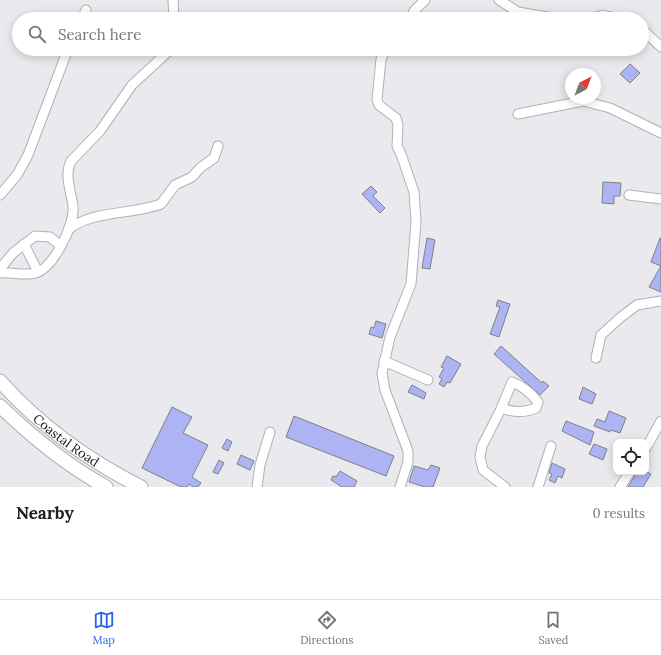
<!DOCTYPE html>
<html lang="en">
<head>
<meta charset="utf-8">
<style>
  :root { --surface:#fff; --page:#f2f2f2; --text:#202124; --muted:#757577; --line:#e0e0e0; --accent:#2563eb }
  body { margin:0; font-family:Lora,serif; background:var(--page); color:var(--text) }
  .controls { position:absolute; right:12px; bottom:12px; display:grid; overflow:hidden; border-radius:8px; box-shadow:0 2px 10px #0003 }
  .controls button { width:36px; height:36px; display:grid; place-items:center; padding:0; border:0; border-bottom:1px solid var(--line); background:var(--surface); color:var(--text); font:20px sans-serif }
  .compass { position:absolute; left:565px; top:68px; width:36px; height:36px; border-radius:50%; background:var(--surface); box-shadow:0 2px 10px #0003; rotate:42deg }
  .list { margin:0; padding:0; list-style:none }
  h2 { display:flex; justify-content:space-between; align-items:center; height:52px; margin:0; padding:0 16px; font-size:17px }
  h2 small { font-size:13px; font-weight:400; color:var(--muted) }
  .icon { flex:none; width:22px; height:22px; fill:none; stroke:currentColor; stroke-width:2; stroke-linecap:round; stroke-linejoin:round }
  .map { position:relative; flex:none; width:661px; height:487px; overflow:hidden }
  .search { position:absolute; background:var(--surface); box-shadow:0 2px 10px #0003; left:12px; right:12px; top:12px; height:44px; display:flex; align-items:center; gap:10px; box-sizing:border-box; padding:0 14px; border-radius:22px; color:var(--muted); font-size:15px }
  .sheet { height:112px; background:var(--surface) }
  nav { display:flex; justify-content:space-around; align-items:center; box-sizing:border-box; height:56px; border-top:1px solid var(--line); background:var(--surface); font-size:11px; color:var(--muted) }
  nav a { display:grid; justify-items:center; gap:2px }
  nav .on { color:var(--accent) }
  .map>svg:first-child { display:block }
</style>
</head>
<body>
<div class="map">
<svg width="661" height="487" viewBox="0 0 661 487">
  <rect width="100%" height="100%" fill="#eaeaee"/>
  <g fill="#adb4f4" stroke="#7f8083">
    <path d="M630,64L640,73L630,83L620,74Z"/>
    <path d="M603,182L621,183L620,196H614V204L602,203Z"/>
    <path d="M371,186L377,192L373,196L385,208L380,213L362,194Z"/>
    <path d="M427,238L435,240L430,269L422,268Z"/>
    <path d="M660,238H661V292L649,287L661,266L651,262Z"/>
    <path d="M498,300L510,304L499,337L490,334L500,307L496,306Z"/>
    <path d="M376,321L386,324L382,338L369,334L371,327L374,328Z"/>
    <path d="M501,346L542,383L543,381L549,386L540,395L494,354Z"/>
    <path d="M447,356L461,364L450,383L447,382L444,387L439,384L442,379L439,377L444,368L441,367Z"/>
    <path d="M412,385L426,393L424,399L408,392Z"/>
    <path d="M583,387L596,394L592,404L579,399Z"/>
    <path d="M172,407L192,417L183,433L208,445L192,477L201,483L198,487H193L189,484L187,487H181L142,468Z"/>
    <path d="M609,411L626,418L620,433L611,430L610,432L594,426L597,419L605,422Z"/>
    <path d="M294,416L394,456L386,476L286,437Z"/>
    <path d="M566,421L594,432L590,445L562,431Z"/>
    <path d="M227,439L232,442L228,451L222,448Z"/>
    <path d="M594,444L607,449L603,460L589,454Z"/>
    <path d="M241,455L254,461L250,470L237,464Z"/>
    <path d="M219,460L224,463L218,474L213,472Z"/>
    <path d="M552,463L565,469L562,478L558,476L555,483L549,480L552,474L549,473Z"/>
    <path d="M431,465L440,468L433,487H425L409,482L414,466L428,470Z"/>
    <path d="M340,471L357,481L354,487H342L331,480L333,476L336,477Z"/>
    <path d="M637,472H647L651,474L643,487H628Z"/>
  </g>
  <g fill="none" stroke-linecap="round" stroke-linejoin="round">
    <g stroke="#b0b1b4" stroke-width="11">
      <g id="minor">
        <path d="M173,0L174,19"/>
        <path d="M499,0L518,12L559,19"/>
        <path d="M82,19L86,10"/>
        <path d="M411,19L414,11L425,0"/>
        <path d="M590,19L603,15L618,19"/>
        <path d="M642,29L661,47"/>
        <path d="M386,49L381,59L377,100L379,105L396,118L398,125L397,146L401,154L414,192L416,222L411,284L390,337L382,373L385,390L408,451V462L400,487"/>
        <path d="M518,114L583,101L610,108L661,133"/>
        <path d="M0,195L17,175L28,155L68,49"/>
        <path d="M629,195L661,199"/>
        <path d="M69,229C93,210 132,215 161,204L175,185L192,177L200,168L214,158L218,146"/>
        <path d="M24,244L38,272"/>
        <path d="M0,269L13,253L35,236L50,237L61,246"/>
        <path d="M0,273C12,272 25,276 36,273C54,267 75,224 73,206C71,191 64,175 71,161L100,131L132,85L171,49"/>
        <path d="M596,358L601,335L621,317L637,305L661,301"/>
        <path d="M384,361L428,380"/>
        <path d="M500,411L502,408C514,413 524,413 536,408L538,402C530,392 523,386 512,382L500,411L482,446L480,457L483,470L505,487"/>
        <path d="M646,448L661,421"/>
        <path d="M257,487L260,465L270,432"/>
        <path d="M538,487L551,446"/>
        <path d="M620,487L630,472"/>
      </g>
    </g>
    <g stroke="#b0b1b4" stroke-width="15">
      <g id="highway">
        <path id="s1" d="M0,381C40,426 88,460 141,487"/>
        <path d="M0,406C33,438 66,465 106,487"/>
      </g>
    </g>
    <use href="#minor" stroke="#fff" stroke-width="9"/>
    <use href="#highway" stroke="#fff" stroke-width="13"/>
  </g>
  <g text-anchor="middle" stroke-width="3.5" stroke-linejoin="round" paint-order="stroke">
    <g font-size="13" fill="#1a1a1b" stroke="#f7f8fb">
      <text dy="5" stroke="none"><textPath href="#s1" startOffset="89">Coastal Road</textPath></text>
    </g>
  </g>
</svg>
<div class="controls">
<button><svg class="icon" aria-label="locate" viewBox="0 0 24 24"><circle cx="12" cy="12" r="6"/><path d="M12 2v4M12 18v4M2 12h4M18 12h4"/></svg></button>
</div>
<svg class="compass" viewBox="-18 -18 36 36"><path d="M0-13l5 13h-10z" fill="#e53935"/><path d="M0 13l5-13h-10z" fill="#757577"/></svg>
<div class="search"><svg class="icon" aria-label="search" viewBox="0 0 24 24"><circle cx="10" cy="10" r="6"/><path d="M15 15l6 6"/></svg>Search here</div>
</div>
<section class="sheet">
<h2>Nearby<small>0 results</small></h2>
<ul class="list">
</ul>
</section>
<nav>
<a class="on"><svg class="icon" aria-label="map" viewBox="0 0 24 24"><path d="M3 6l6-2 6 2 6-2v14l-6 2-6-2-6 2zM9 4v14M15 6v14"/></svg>Map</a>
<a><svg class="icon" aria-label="directions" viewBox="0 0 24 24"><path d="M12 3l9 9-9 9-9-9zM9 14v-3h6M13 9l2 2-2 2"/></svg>Directions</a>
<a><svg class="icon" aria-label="saved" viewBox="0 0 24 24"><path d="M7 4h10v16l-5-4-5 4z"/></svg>Saved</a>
</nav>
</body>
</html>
